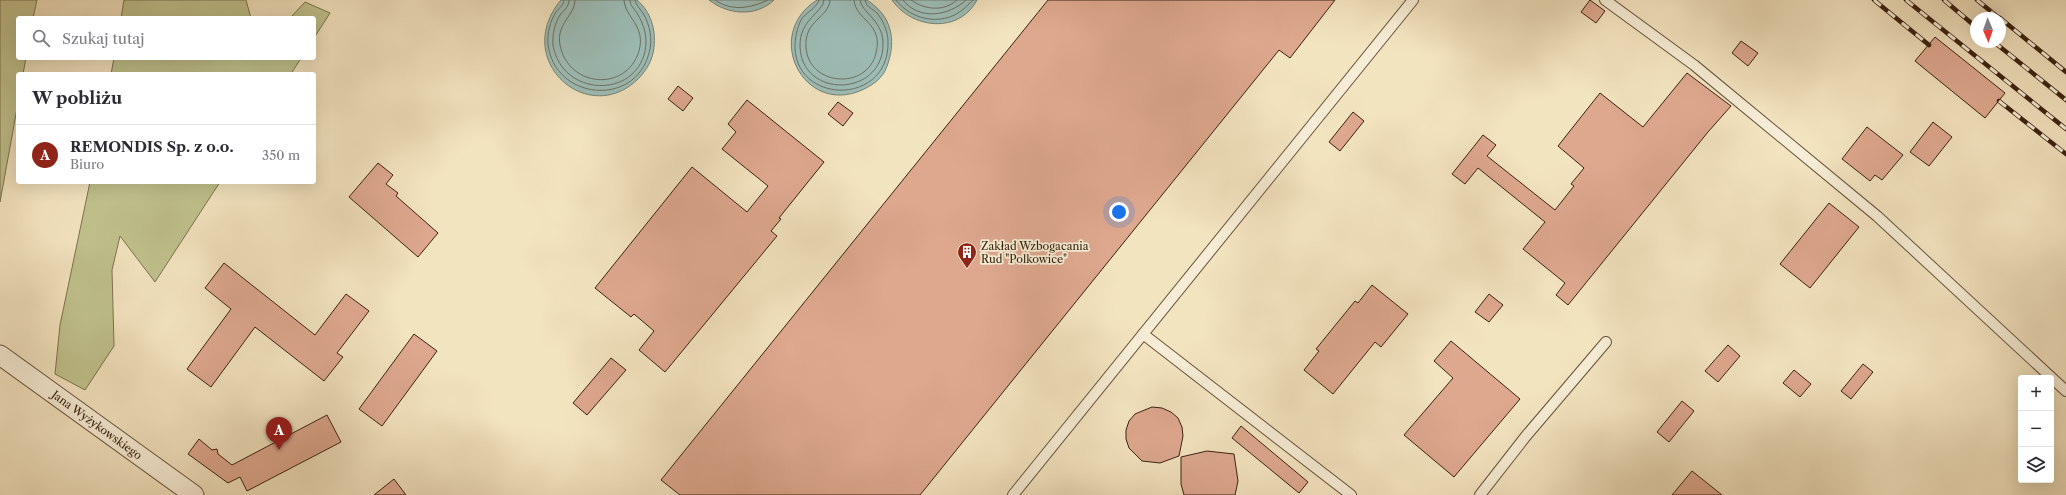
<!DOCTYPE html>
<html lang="pl">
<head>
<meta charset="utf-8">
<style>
  :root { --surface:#fff; --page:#f7f7f7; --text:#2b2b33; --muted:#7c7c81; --line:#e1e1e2; --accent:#8f2418 }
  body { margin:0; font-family:"Libre Caslon Text",serif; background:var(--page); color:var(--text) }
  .controls { position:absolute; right:12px; bottom:12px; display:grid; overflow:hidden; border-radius:4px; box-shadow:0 4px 16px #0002 }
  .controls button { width:36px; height:36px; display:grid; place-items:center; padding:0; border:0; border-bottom:1px solid var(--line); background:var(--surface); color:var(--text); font:20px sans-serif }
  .compass { position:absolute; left:1970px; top:12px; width:36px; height:36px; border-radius:50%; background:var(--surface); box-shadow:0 4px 16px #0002; rotate:178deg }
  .you { position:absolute; left:1119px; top:212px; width:14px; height:14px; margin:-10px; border:3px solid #fff; border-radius:50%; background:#1a73e8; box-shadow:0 0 0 6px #1a73e833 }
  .badge { display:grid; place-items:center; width:26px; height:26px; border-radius:50%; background:var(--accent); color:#fff; font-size:13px; font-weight:700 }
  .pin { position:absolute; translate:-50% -33px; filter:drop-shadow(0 1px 2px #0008) }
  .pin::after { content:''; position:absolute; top:21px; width:14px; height:12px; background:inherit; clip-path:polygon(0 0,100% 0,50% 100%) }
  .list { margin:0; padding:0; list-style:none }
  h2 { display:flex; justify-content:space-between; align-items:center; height:52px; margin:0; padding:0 16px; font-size:17px }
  h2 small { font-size:13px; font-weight:400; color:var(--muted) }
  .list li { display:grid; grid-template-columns:26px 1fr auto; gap:12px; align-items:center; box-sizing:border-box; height:60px; padding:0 16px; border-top:1px solid var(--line) }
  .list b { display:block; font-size:15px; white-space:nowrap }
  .list p { margin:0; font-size:13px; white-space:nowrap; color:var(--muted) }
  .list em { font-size:13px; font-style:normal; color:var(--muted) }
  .icon { flex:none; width:22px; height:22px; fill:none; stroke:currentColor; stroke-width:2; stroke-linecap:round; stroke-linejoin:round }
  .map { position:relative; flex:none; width:2066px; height:495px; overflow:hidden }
  .search { position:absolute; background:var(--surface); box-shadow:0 4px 16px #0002; left:16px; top:16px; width:300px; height:44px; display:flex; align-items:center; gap:10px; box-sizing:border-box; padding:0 14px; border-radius:4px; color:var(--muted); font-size:15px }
  .panel { position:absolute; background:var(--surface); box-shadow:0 4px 16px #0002; left:16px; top:72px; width:300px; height:112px; border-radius:4px }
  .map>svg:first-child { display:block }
</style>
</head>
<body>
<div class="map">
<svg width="2066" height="495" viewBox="0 0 2066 495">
  <rect width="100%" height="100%" fill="#f3e4c0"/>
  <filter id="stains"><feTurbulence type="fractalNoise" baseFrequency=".005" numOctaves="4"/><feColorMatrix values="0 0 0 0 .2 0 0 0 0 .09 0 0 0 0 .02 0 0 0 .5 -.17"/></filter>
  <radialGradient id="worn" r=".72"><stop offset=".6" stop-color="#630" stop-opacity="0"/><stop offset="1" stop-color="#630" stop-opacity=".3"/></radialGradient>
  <g fill="#c0c28e" stroke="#7d724e">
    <path d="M0,0H37L33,18H18V58H26L23,74H18V103L0,202Z"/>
    <path d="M124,0H246L251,18H121Z"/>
    <path d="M305,2L330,13L314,38V18H290Z"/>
    <path d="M114,58H301L291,74H111Z"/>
    <path d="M90,182H220L155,282L120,236L112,270L114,346L85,390L55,374L60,325Z"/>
  </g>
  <g fill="#9dbeb8" stroke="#758074">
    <path d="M561,0H637C651,12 656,30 654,47C653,59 647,70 638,79C588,128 511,60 561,0Z"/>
    <path d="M709,0H774C755,18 727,14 709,0Z"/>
    <path d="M817,0C833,0 851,0 866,0C870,1 873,5 876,7C895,24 895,49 885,71C880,80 871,86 862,90C804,116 762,35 817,0Z"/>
    <path d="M892,0H977C959,34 912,29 892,0Z"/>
  </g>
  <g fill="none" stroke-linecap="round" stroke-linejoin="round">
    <g stroke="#6c7064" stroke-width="1">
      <path d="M564,0C564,5 559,8 556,12C550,21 547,34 548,44C554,100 635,108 649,53C653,40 650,25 643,13C640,9 636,5 635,0"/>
      <path d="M569,0C569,7 564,10 560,15C555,23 552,35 553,45C562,97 635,99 645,51C648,37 644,25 637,13C634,8 630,6 630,0"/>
      <path d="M575,0C575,16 556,23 560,45C568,87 626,93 639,51C646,25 625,18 624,0"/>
      <path d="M715,0C732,12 751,8 768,0"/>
      <path d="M819,0C818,7 805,13 801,20C797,28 795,38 795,47C796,105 890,106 888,41C888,32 883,20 877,13C873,9 866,7 865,0"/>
      <path d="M824,0C823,13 799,19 800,47C802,100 886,97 883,41C882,20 861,12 860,0"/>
      <path d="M830,0C829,18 804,20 806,47C808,86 867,91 876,53C884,23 855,20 854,0"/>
      <path d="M896,0C911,20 941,26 961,11C965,8 969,4 973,0"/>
      <path d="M903,0C919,21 949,16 966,0"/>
      <path d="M911,0C925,10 944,12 957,0"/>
    </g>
  </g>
  <g fill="#dea88f" stroke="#3a220f">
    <path d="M1048,0H1335L1290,58L1279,50L920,495H680L661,480Z"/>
    <path d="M1590,0L1605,11L1596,23L1581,12Z"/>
    <path d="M1935,37L2005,93L1985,118L1915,61Z"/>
    <path d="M1741,41L1758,53L1748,66L1732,53Z"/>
    <path d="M1687,73L1731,106L1708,132L1568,305L1556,295L1565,283L1523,249L1545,222L1478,168L1465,184L1452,174L1483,135L1496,145L1487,156L1555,210L1574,186L1571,184L1584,168L1558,146L1600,93L1643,127Z"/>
    <path d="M678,86L693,98L683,111L668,99Z"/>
    <path d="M747,100L824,162L779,218L781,219L771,231L777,236L665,372L639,350L654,331L634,314L631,317L595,288L692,167L747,212L768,186L722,149L736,132L728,124Z"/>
    <path d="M838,102L853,113L843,126L828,114Z"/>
    <path d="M1353,112L1364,121L1340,151L1329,142Z"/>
    <path d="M1933,122L1952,137L1929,166L1910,152Z"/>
    <path d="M1867,127L1903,155L1882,180L1875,175L1870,181L1842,159Z"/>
    <path d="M378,163L393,175L386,184L398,193L396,196L438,233L418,257L349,197Z"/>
    <path d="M1829,203L1859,227L1810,288L1780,264Z"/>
    <path d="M224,263L315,335L346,294L369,311L337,353L343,357L324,381L255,327L211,387L187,369L231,309L205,288Z"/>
    <path d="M1372,285L1408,314L1381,347L1375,342L1333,394L1304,370L1319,351L1316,349L1355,301L1358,303Z"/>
    <path d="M1489,294L1503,305L1489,322L1475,312Z"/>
    <path d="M414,334L437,351L382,426L359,409Z"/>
    <path d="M1451,341L1520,399L1454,477L1404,435L1453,378L1434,361Z"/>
    <path d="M1728,345L1740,356L1718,382L1705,371Z"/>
    <path d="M611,358L626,370L587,415L573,403Z"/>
    <path d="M1863,364L1873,372L1851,399L1841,391Z"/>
    <path d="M1794,370L1811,384L1800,397L1783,383Z"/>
    <path d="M1682,401L1694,411L1669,442L1657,432Z"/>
    <path d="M1152,407L1162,408L1171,412L1178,418L1182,427L1183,436L1179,456L1160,463L1142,461L1129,448L1126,439V430L1129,421L1135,414Z"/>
    <path d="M327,415L341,442L247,491L240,477L228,483L188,454L199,439L212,450L217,449L218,454L232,465Z"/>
    <path d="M1241,426L1308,482L1299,493L1232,438Z"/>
    <path d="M1207,451L1234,454L1238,481L1235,495H1184L1181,484V457Z"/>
    <path d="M1692,471L1722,495H1672Z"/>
    <path d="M394,479L406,495H374Z"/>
  </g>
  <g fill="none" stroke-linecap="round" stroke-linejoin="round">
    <g stroke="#68523b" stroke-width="12">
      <g id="lane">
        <path d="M1605,0L1694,65L1877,216L2066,391"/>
        <path d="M1143,334L1351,495"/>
        <path d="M1013,495L1413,0"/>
        <path d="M1480,495L1526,436L1606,342"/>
      </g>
    </g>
    <g stroke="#68523b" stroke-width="21">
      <path id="street" d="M0,355L194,495"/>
    </g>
    <use href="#lane" stroke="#f7edd6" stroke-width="10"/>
    <use href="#street" stroke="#f7edd6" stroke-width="19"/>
    <g stroke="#3a220f" stroke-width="4.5">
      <g id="rail">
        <path d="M1874,0L1929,45"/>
        <path d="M1906,0L2066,129"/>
        <path d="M1944,0L1976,27"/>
        <path d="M1977,0L1999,18"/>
        <path d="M2000,18L2066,72"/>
        <path d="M1994,42L2066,100"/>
        <path d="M1999,101L2066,154"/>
      </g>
    </g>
    <use href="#rail" stroke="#f7edd6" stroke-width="3" stroke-dasharray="9" stroke-linecap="butt"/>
  </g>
  <defs>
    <g id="building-pin" transform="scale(1)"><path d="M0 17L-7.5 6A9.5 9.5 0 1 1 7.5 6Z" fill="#8f2418" stroke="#f7edd6"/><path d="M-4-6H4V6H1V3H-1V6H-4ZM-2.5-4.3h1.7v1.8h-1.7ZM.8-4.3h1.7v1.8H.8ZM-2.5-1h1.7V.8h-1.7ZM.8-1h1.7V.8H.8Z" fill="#fff"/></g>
  </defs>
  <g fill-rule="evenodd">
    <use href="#building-pin" x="967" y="252"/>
  </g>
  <g text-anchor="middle" stroke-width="3.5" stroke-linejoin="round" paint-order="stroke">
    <g font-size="11" fill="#3a220f" stroke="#f7edd6" text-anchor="start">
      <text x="981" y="250">Zakład Wzbogacania<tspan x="981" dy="13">Rud "Polkowice"</tspan></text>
    </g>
    <g font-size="11" fill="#3a220f" stroke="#f7edd6">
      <text transform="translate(97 425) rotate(36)" y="4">Jana Wyżykowskiego</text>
    </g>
  </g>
  <rect width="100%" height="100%" filter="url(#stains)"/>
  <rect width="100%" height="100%" fill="url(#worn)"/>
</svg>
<div class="controls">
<button>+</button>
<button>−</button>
<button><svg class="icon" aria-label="layers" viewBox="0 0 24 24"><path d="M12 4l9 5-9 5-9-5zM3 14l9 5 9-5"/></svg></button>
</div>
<svg class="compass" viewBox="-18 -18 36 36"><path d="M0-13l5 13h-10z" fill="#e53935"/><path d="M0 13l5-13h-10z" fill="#7c7c81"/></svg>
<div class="you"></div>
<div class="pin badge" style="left:279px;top:450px">A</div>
<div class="search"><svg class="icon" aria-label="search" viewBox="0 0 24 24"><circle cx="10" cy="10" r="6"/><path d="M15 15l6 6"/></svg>Szukaj tutaj</div>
<section class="panel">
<h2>W pobliżu<small></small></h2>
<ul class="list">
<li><span class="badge">A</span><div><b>REMONDIS Sp. z o.o.</b><p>Biuro</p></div><em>350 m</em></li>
</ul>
</section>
</div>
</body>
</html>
